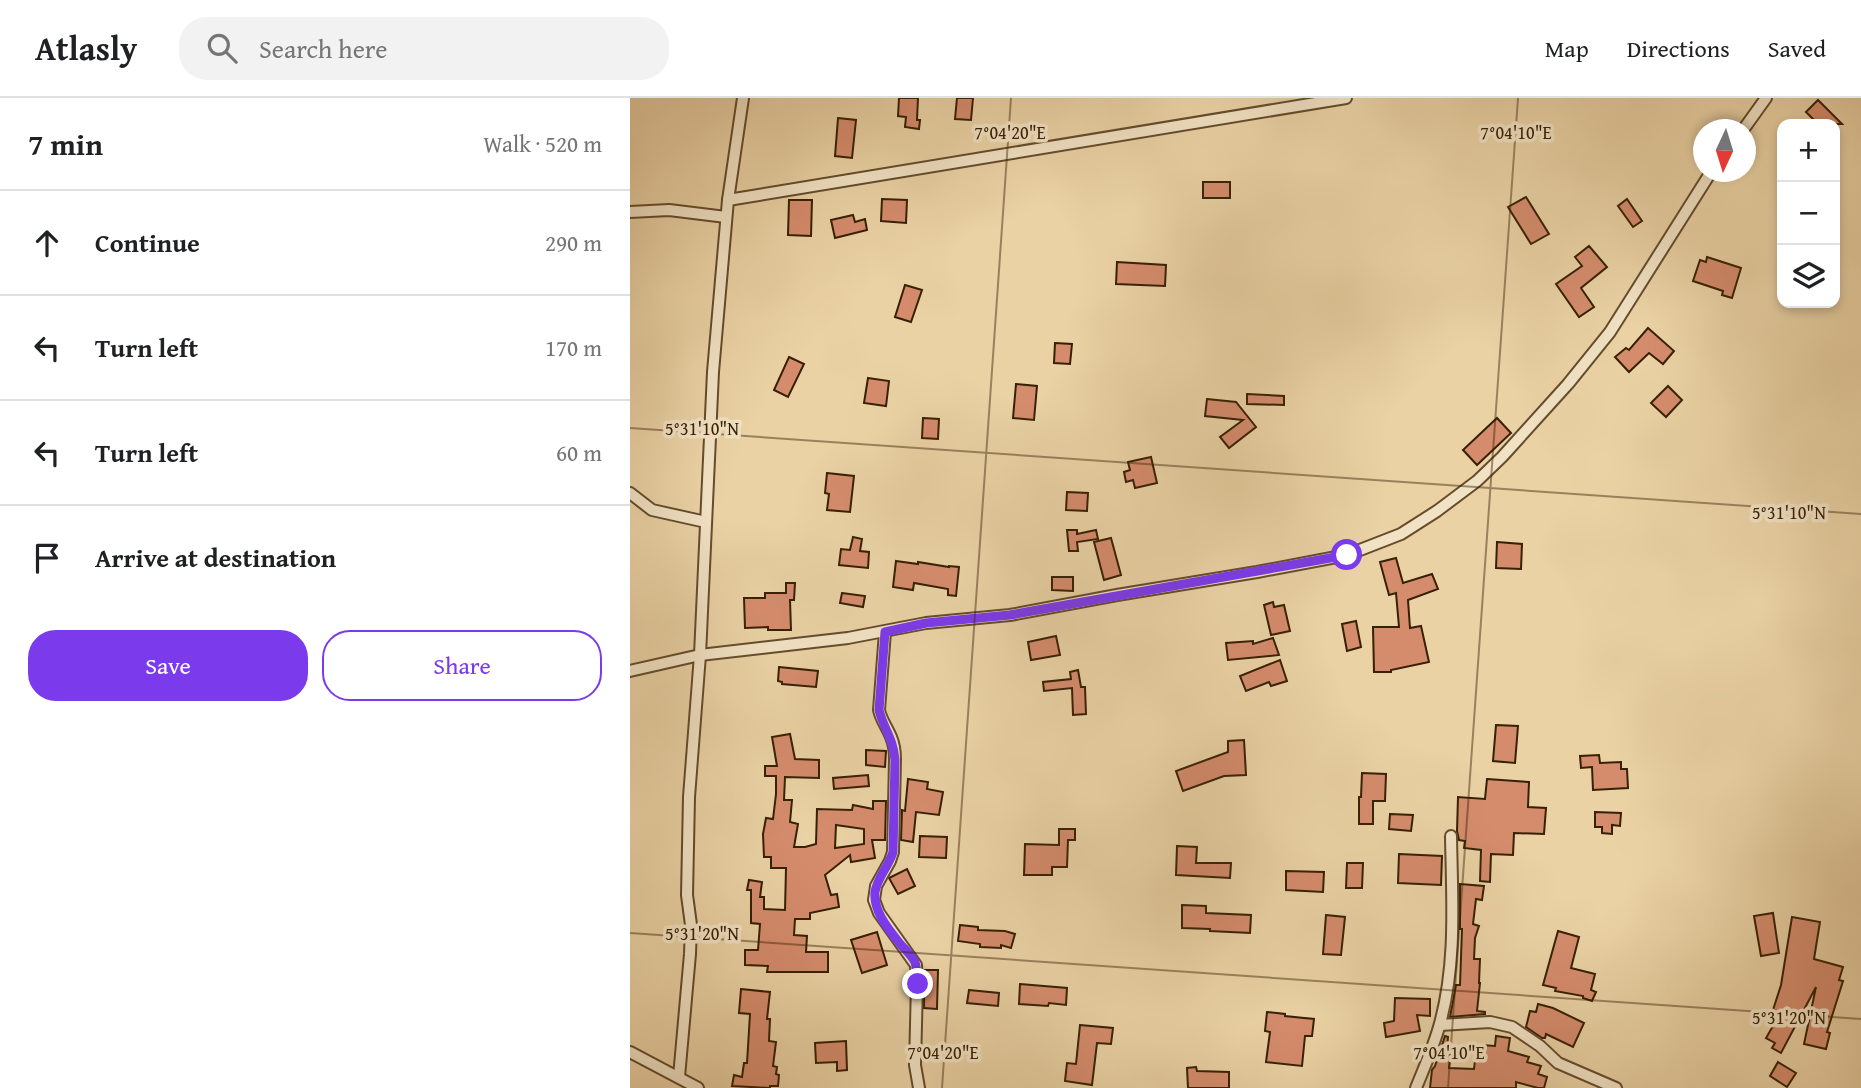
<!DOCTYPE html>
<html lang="en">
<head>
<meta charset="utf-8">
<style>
  :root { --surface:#fff; --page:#f2f2f2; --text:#202124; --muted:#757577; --line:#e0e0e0; --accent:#7c3aed }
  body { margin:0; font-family:"Gentium Book Plus",serif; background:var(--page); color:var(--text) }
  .controls { position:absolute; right:21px; top:21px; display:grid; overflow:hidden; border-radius:14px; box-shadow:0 4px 10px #0003 }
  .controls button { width:63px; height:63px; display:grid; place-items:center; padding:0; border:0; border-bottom:2px solid var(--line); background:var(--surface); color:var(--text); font:35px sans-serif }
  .compass { position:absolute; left:1063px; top:21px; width:63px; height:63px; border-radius:50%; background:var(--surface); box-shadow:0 4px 10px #0003; rotate:184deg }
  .stop { position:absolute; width:21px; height:21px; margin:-16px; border:5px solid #7c3aed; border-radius:50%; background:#fff }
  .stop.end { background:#7c3aed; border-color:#fff; box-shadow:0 2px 7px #0008 }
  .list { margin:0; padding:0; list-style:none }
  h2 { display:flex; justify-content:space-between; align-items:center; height:91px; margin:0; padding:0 28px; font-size:30px }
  h2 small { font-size:23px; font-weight:400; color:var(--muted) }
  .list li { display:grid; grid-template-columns:46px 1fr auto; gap:21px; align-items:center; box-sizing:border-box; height:105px; padding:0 28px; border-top:2px solid var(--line) }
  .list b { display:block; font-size:26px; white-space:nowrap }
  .list em { font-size:23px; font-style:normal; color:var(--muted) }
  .actions { display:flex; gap:14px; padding:21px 28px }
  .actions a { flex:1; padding:16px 0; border:2px solid var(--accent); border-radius:28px; text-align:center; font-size:24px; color:var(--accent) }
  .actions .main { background:var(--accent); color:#fff }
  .icon { flex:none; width:38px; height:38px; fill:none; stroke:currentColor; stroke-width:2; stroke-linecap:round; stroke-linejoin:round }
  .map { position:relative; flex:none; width:1231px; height:990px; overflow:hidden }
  header { display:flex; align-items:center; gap:42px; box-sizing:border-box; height:98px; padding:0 35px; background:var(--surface); border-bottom:2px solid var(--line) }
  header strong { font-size:33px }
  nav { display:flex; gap:38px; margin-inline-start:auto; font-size:24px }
  .search { width:490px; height:63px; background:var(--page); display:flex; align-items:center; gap:18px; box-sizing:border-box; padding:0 24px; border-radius:28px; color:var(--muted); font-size:26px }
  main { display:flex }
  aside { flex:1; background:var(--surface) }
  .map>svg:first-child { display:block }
</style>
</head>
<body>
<header>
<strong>Atlasly</strong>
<div class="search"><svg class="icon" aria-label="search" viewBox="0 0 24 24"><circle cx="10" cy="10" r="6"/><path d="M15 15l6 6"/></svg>Search here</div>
<nav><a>Map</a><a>Directions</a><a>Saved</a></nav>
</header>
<main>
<aside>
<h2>7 min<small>Walk · 520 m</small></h2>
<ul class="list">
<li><svg class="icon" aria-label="ahead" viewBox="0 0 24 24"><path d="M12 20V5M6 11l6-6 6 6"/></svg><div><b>Continue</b></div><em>290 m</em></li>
<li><svg class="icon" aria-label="left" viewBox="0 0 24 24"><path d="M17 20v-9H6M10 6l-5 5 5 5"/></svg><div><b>Turn left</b></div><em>170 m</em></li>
<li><svg class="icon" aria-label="left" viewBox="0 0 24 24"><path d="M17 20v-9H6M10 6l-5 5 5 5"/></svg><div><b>Turn left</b></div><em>60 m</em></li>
<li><svg class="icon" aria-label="arrive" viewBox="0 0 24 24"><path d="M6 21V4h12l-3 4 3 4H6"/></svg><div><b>Arrive at destination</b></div></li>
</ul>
<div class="actions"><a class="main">Save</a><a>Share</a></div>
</aside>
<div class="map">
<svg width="1231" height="990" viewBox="0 0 1231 990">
  <rect width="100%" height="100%" fill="#ead2a5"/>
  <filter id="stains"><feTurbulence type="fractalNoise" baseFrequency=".00286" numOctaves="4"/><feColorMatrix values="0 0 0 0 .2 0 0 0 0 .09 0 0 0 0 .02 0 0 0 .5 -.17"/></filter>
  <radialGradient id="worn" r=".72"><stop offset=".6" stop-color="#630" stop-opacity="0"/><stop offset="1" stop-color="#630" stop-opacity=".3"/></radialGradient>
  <g fill="#d58c6d" stroke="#372004" stroke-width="2" fill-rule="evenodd">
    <path d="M269,0H288L287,22H290L289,31L275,29L276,19L268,18Z"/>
    <path d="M327,0H343L341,22L325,21Z"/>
    <path d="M1188,2L1212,26H1188L1176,14Z"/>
    <path d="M208,20L226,22L222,60L205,58Z"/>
    <rect x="573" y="84" width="27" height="16"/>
    <path d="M896,99L919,136L901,146L878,109Z"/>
    <path d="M252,101L277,102L276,125L251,123Z"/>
    <path d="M997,101L1012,123L1003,129L988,108Z"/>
    <path d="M159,102H182L181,138L158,137Z"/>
    <path d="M223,117L225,124L235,121L237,132L205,140L201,122Z"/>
    <path d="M959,148L977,169L951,190L964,209L949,219L926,186L952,168L945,159Z"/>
    <path d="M1077,159L1111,170L1102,200L1092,197L1093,193L1063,183L1070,162L1076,164Z"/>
    <path d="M487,164L536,167L535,188L486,186Z"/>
    <path d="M275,187L292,192L281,224L265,219Z"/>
    <path d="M1018,230L1044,253L1033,266L1019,255L999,274L985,259L996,250L999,252Z"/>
    <path d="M425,245L442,246L440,266L424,265Z"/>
    <path d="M159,259L174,266L158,299L144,292Z"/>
    <path d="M238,280L259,283L256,308L234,305Z"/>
    <path d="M386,286L407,288L404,322L383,320Z"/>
    <path d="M1038,288L1052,302L1036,319L1021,305Z"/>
    <path d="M617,296L654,298V307L617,306Z"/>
    <path d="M577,301L606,304L626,329L599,350L590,339L613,322L575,318Z"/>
    <path d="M293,320L309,321L308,341L292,340Z"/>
    <path d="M867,320L881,335L847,367L833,352Z"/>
    <path d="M521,359L527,385L505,390L503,382L496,384L494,374L500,372L498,364Z"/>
    <path d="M197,375L224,378L220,414L197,412L199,396L195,395Z"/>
    <path d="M437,394L458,395L457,413L436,412Z"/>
    <path d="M437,432H447V436L466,432L468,441L447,444L448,453H439Z"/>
    <path d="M223,439L232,441L230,453L239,454L238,470L209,467L211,451L220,452Z"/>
    <path d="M481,440L491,477L474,482L464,444Z"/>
    <path d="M867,444L892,446L891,471L866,470Z"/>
    <path d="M766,460L773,485L802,476L808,491L778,502L780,530L791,528L799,564L761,572V574H744L743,529H769L766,495L759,497L750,464Z"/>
    <path d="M266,463L288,466V464L319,469V468L329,469L326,498L318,497V491L284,485L283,492L263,489Z"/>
    <path d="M422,479H443V493L422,492Z"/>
    <path d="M156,485H165L164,502H160L161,532H138V529L115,530L114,500H135V495H156Z"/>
    <path d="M212,495L235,498L233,509L210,505Z"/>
    <path d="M643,504L644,509L654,507L660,533L641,537L634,507Z"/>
    <path d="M726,523L731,549L717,553L712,526Z"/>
    <path d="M426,538L430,557L401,562L398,544Z"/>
    <path d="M643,540L649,557L598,562L596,545L623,543V546Z"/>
    <path d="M650,562L657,583L641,588L639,584L616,593L610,578Z"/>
    <path d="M149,569L188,573L186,589L152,586V584L148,583Z"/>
    <path d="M448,572L451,589H455L456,616L443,617L442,590L414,593L413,584L441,581L440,574Z"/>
    <path d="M866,627L888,628L885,665L863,663Z"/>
    <path d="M160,636L165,661L189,662V680L155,679L154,702H162L160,724L168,726L164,749H175L186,746L187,711L222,712L223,707L243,711V703H256L255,742H242L245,760L221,764L220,757L195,777L201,797L207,796L209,809L180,815V821H165L164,837L177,838L176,854H198V874H137L138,868L115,867V852H128L130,826L121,825V792H117L119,782L132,784L130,799H134V811L155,812L156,770H141V759H134L133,736L136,720L143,721L146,696V678H135V668H147L142,639ZM206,727L234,731V746L205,750Z"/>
    <path d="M614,642L616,677L594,678L553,693L546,673L598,654V643Z"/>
    <path d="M236,652L256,653L255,669L236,667Z"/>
    <path d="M969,657L970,665L991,664V671H997L998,690L963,692L962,669L951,670L950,658Z"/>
    <path d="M732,675L756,676L755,703H743V726H729V699H731Z"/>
    <path d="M238,677L239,688L204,691L203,680Z"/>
    <path d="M278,681L298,684L297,691L313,694L309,717L286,714L283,744L271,742L272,712L275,713Z"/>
    <path d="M857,681L899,684L898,709L916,710L914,736L884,735L883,757L861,756L860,784L850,783L851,752L834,750L835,743L829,742L827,733L828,699L855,701Z"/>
    <path d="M965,714L991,715L990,728L982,727V736L972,735V729H965Z"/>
    <path d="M760,716L783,717L781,733L759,731Z"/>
    <path d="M429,731H445V742H438L437,769H422V777H394L395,746L429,747Z"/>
    <path d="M290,738L317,739L316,760L289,759Z"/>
    <path d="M547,748L567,749L566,765H601L600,780L546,777Z"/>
    <path d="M769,756L812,758L811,787L768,785Z"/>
    <path d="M717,765H733L732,790H716Z"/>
    <path d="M277,771L285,788L268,796L259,780Z"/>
    <path d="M656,773L694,774L693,794L656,792Z"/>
    <path d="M830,786L854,788L852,802L846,801L843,826L849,828L845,840L844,861H850L849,885H850L847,913L855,914V916L820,919L826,887H830L832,831H830Z"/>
    <path d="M552,807L576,808V815L621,817L620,835L580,833V831L552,830Z"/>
    <path d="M1143,815L1149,855L1131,858L1124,818Z"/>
    <path d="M696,817L715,819L711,857L693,856Z"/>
    <path d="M1162,819L1190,824L1184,861L1213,869L1209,882L1213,883L1197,934L1200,935L1196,951L1174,946L1186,889L1151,955L1142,950L1145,945L1136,940L1151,914L1143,912L1151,887Z"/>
    <path d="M330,827L348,829V832L375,833L385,836L381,850L371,847V850L350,849V846L328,843Z"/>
    <path d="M928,833L949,839L941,870L965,876L961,892L966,894L962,903L953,900V898L925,893L926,890L913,887Z"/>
    <path d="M247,834L257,867L232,875L221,842Z"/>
    <path d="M294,872H308L307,911L294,910Z"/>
    <path d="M390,886L437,890L436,907L419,905L418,908L389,906Z"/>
    <path d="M111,891L140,894L137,921H140L139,943L146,944L143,968L147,969L146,976L149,977L148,988H140V990L102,988L104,977L112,979L114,965H117L120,916L109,915Z"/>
    <path d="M339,892L369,895L368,908L337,905Z"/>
    <path d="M765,900L800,901V918L787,917L790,933L756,939L754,925L764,923Z"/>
    <path d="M908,906L923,910L954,925L943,949L916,936L915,940H912L896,929L900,913L906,914Z"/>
    <path d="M637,914L655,916V918L684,921L682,938H675L672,968L636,964L640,934L635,933Z"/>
    <path d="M450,927L483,930L481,946L467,945L462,987L435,983L437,965L446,966Z"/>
    <path d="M815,938L818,939L817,951L821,952L819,970L844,971L846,954H850L851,947L865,948L866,938L880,940L878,953L899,959L897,964L911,968L908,976L917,979L914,990H908L886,984V990H800L802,972L805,968Z"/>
    <path d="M216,943L217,972L207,973V964L186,965L185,945Z"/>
    <path d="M1148,964L1166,975L1157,989L1140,978Z"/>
    <path d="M566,969L567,973L599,974V990H558L557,970Z"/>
  </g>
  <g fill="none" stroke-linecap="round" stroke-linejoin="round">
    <g stroke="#644c2c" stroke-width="14">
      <g id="minor">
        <path d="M1113,32L1136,0"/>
        <path d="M98,102L716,0"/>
        <path d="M0,114L39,112L96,119"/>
        <path d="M0,395L22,412L76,424"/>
        <path d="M255,534L249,612C251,622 257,629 261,639C264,646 265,653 265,661L263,754L260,763L246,788L244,802L249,815L286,867L287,886L285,967L289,990"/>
        <path d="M0,573L70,557L218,540L296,525L380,517L487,497L627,474L717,457L771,436L807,413L847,383L872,359L938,286L980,234L1081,74"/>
        <path d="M810,927L860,924L882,929L910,948L928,965L986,990"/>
        <path d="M0,954L68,990"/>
        <path d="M49,979L60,856L61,827L57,797L59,699L70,557L83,274L98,102L113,0"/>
        <path d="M786,990C794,970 803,950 809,929C827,867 822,801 821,738"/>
      </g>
    </g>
    <use href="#minor" stroke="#f1e2c4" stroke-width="10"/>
  </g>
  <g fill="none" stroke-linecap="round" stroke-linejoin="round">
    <path stroke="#7c3aed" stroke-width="9" d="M288,886C287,879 287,871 285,864C282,858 276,852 271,847C260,833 243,814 245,794C247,780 259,768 263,754L265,662C263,639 254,632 249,612L255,534L296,525L380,517L717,457"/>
  </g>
  <path fill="none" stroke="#372004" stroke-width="2" stroke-opacity="0.45" d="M0,330L1231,416M0,835L1231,921M312,990L381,0M818,990L888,0"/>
  <g font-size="18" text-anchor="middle" fill="#372004" stroke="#f1e2c4" stroke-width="7" stroke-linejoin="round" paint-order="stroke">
    <text x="380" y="41">7°04'20"E</text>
    <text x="886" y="41">7°04'10"E</text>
    <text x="72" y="337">5°31'10"N</text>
    <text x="1159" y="421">5°31'10"N</text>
    <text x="72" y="842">5°31'20"N</text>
    <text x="1159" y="926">5°31'20"N</text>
    <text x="313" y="961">7°04'20"E</text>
    <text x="819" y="961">7°04'10"E</text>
  </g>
  <rect width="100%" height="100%" filter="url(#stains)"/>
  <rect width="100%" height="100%" fill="url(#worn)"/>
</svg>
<div class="controls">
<button>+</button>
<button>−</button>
<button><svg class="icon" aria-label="layers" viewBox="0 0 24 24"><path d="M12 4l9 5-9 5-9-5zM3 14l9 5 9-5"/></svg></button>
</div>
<svg class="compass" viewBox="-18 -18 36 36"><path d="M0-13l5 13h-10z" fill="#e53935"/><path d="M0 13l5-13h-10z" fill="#757577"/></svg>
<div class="stop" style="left:717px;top:457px"></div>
<div class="stop end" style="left:288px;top:886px"></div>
</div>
</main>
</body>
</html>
